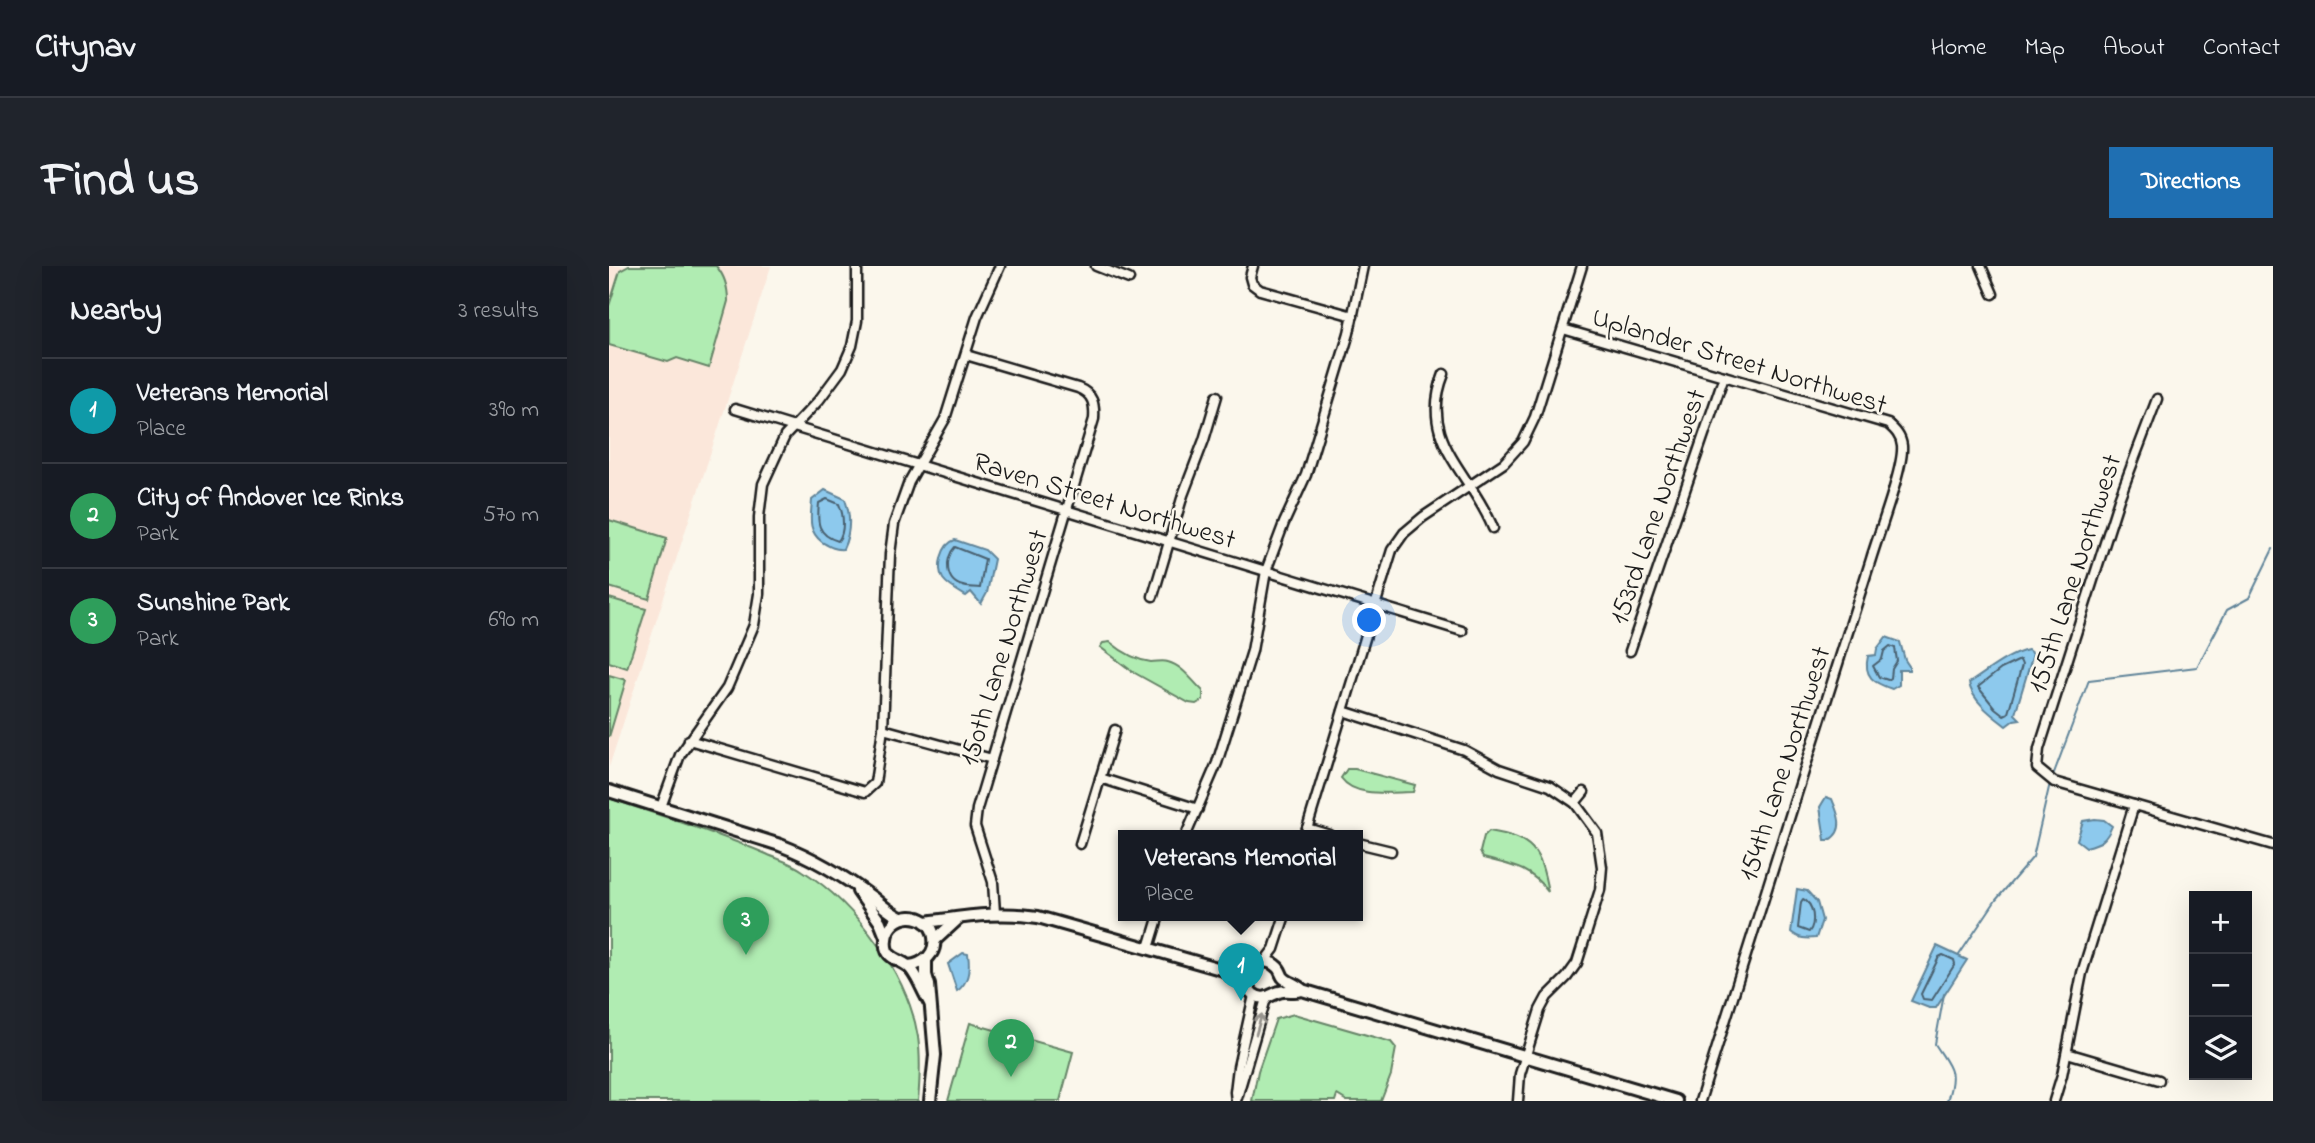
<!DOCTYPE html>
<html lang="en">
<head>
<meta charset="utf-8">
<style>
  :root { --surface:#171b24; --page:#20242c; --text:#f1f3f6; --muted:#9ea1a6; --line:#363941; --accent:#1f6fb2 }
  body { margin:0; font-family:"Indie Flower",sans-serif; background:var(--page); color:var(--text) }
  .controls { position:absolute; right:21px; bottom:21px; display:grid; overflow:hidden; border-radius:0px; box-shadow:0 7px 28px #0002 }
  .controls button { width:63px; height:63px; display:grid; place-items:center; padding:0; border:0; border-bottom:2px solid var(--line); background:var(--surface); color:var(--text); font:35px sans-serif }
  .you { position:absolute; left:761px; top:355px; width:24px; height:24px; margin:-18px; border:5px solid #fff; border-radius:50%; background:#1a73e8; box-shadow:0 0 0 10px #1a73e833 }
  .badge { display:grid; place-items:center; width:46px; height:46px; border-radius:50%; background:var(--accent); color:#fff; font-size:23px; font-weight:700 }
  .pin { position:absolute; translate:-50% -58px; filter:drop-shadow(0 2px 4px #0008) }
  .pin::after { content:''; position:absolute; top:37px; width:24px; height:21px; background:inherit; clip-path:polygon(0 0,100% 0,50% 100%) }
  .popup { position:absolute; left:509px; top:564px; width:245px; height:91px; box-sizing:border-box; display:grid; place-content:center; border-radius:0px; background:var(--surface); filter:drop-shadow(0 2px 5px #0005); font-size:23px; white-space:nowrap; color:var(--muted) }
  .popup b { font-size:26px; color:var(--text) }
  .popup::after { content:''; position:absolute; left:50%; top:100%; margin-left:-14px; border:14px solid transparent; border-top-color:var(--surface) }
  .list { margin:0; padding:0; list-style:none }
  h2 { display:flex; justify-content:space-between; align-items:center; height:91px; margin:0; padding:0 28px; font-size:30px }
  h2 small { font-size:23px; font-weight:400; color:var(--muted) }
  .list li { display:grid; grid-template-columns:46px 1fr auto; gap:21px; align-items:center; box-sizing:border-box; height:105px; padding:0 28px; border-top:2px solid var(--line) }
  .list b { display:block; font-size:26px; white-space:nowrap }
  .list p { margin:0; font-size:23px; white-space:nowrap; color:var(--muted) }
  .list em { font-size:23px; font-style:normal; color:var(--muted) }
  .icon { flex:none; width:38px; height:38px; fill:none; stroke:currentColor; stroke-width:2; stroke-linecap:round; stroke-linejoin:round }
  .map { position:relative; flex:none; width:1664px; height:835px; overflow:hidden; border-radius:0px }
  header { display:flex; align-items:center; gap:42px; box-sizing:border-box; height:98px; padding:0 35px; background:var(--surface); border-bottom:2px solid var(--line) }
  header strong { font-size:33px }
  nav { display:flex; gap:38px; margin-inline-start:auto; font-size:24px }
  .intro { display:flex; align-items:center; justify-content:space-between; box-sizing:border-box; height:168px; padding:0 42px }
  h1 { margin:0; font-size:49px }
  .button { padding:18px 32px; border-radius:0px; background:var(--accent); color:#fff; font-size:24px; font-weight:700 }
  main { display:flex; gap:42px; padding:0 42px }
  aside { flex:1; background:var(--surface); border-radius:0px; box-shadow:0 7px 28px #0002 }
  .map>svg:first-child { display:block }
</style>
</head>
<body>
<header>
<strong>Citynav</strong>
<nav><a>Home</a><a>Map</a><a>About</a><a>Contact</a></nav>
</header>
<div class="intro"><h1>Find us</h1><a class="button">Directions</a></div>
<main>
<aside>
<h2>Nearby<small>3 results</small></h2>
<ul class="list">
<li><span class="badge" style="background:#0f9aa8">1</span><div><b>Veterans Memorial</b><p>Place</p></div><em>390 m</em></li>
<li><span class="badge" style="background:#2e9e5b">2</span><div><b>City of Andover Ice Rinks</b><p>Park</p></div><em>570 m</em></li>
<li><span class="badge" style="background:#2e9e5b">3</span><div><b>Sunshine Park</b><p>Park</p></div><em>690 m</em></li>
</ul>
</aside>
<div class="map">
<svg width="1664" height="835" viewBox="0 0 1664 835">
  <rect width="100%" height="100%" fill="#fbf7ec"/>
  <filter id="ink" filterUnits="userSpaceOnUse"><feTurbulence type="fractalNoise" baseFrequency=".0143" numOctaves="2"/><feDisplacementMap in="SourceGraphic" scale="14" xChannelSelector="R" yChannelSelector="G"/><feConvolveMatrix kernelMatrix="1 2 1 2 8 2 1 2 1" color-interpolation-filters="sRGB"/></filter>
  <g filter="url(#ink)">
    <path fill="#fbe7da" d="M0,0H162L0,501Z"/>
    <g fill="#b0ecb2" stroke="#668467" stroke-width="2">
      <path d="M20,0H107C116,10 119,22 119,35L100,102L68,92L59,96L0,79V40L11,5Z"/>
      <path d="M0,254L58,272L40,333L0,321Z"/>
      <path d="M0,332L37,343L18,402L0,396Z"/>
      <path d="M501,376C513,386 526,394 542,396C548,396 554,394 559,396C574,400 583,415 594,425V434L587,438L580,437L524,406L491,381L494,377Z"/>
      <path d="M0,409L17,414L0,471Z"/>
      <path d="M738,503H746L806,519L804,526C782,526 746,532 732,512Z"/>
      <path d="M0,532C52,550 105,566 155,587C168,593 183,597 194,605C247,639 299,708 309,771C312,793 311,813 309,835H0Z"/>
      <path d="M880,565C924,572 931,583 939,626C921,601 901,599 874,592L871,586L875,570Z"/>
      <path d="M685,748L782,776L787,782L782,809L772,835H738L728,829L726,835H643L649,805L667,753Z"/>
      <path d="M361,757L464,786L451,835H339Z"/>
    </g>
    <g fill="#8dc9ed" stroke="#608499" stroke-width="2">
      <path d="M216,224L236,233C242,250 242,266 234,283C226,284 220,280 213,276C198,264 202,251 203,234Z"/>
      <path d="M346,274L376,284L385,293L378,327L372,338L362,326L357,330C350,326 339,320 334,313C327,301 333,278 346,274Z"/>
      <path d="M1277,371L1291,376L1296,394L1300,400V404H1290V419L1283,423C1265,417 1254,411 1259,390L1267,389L1268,383Z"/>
      <path d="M1419,384L1424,388L1406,448L1411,453L1405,454L1397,460C1384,450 1363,435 1360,417C1379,405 1397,389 1419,384Z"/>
      <path d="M1217,531L1223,533C1229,547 1237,565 1220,574H1216L1211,541Z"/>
      <path d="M1486,553L1495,554L1503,560C1497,575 1492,577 1477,581L1468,574L1474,555Z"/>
      <path d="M1188,623L1198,625L1208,636L1213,654L1207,672C1197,673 1190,673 1182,666Z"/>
      <path d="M1328,680L1358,694L1327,742H1320L1302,735Z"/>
      <path d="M354,687L359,688C361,701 360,717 348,725L339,698Z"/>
    </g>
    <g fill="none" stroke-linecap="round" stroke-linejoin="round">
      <g stroke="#496170" stroke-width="2">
        <path d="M218,233L230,238C235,249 236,266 229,275C208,269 208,256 210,237Z"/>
        <path d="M346,281L376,293L371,322C366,321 358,322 354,320C336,316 335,292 346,281Z"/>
        <path d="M1281,380L1286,382L1288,395L1283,403L1282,412L1279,414L1270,411L1264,400L1273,393L1275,385Z"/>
        <path d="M1411,394L1413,399L1399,447L1395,449L1386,442L1369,421L1392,403Z"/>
        <path d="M1194,633C1205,638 1207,657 1200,666L1189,662L1192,636Z"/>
        <path d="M1334,689L1345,694L1346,698L1323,734L1314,733L1312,728L1330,691Z"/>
      </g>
      <g stroke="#608499" stroke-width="2">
        <path d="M1445,507L1480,414L1588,401L1618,344L1640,332L1664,283"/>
        <path d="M1350,689L1387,634L1424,591L1441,517"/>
        <path d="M1335,728L1326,778C1342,803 1348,804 1338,835"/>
      </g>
      <g stroke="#1c1c1c" stroke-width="13">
        <g id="minor">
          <path d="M487,0L520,13"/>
          <path d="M644,0L641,11L643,18L651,24L744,50"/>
          <path d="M1372,0L1384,28"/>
          <path d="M954,63L1279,158C1286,164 1292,170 1293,180C1295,201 1269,269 1262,293L1091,835"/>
          <path d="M357,89L469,122C484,128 486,138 485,153L368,543L366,560L384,616L386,647"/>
          <path d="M835,108C808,175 862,206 884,262"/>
          <path d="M1548,133L1510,233L1430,483L1428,502L1445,516L1664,579"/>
          <path d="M126,143L853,365"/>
          <path d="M544,330L574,229L595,174L608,130"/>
          <path d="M1021,385L1115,110"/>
          <path d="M734,445L855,484L890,503L941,520L966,537L988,567L993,601L991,624L968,697L958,711L938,731L931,744L911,808L909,835"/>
          <path d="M274,463L383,493"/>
          <path d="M80,474L256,526L266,517L274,463L281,288L285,258L300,216L336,153L368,51L391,0"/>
          <path d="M491,512L589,543"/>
          <path d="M966,537L975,526"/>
          <path d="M52,541L71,489L118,422L145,359L150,328V251L154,218L176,170L210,134L233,103L243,80L248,55V0"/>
          <path d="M698,562L721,569"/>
          <path d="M577,569L608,497L643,385L657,305L675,257L697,209L740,67L754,0"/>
          <path d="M696,569L783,284L795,267L814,251L895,197L914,176L926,151L973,0"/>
          <path d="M749,577L782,585"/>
          <path d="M471,578L506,464"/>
          <path d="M540,682L550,649"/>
          <path d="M655,696L665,683L676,649"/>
          <path d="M1458,787L1550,814"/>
          <path d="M628,832L656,736L659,732"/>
          <path d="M627,835L626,826L629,801L645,729"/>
          <path d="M1445,835L1453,809L1473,707L1525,539"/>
        </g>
      </g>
      <g stroke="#1c1c1c" stroke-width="16">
        <g id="tertiary">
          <path d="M0,525L171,579C205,592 236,611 264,632C274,640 281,647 292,652"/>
          <path d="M249,625L271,656L277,671"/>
          <path d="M316,656C357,651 387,645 429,651L615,704C621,711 626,711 634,715C639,719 639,724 644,728C655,736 661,729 670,726C677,723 686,727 693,724"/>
          <path d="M326,674L350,652"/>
          <path d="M317,693V709L320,719L326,789L321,835"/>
          <path d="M300,700C315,698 328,688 325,671C321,643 280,645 277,673C274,695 293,692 302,703C310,713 314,726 321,737"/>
          <path d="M615,704L625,700L641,702"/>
          <path d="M638,719C637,702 654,687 668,701C671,703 672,708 674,711C679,717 688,718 693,724L1067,835"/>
        </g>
      </g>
      <use href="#minor" stroke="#fbf7ec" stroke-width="8"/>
      <use href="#tertiary" stroke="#fbf7ec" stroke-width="10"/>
    </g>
    <defs><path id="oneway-shaft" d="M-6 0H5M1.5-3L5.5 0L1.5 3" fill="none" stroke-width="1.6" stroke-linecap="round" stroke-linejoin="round" transform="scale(1.75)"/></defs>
    <use stroke="#97948e" href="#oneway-shaft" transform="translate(650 758) rotate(-74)"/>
  </g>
  <g text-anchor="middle" stroke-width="5" stroke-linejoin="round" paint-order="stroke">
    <g font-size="28" fill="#1c1c1c" stroke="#fbf7ec">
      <text transform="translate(1131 93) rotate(17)" y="10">Uplander Street Northwest</text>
      <text transform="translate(496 233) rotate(17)" y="10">Raven Street Northwest</text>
      <text transform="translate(1047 240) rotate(-71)" y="10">153rd Lane Northwest</text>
      <text transform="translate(1464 307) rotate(-72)" y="10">155th Lane Northwest</text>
      <text transform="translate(393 381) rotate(-73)" y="10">150th Lane Northwest</text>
      <text transform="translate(1174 497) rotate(-72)" y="10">154th Lane Northwest</text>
    </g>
  </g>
</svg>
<div class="controls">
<button>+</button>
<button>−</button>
<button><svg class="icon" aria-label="layers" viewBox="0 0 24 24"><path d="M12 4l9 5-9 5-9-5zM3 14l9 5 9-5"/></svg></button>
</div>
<div class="you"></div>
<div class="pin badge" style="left:632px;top:735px;background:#0f9aa8">1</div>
<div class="popup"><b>Veterans Memorial</b>Place</div>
<div class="pin badge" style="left:402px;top:811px;background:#2e9e5b">2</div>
<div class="pin badge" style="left:137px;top:689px;background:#2e9e5b">3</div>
</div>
</main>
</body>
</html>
